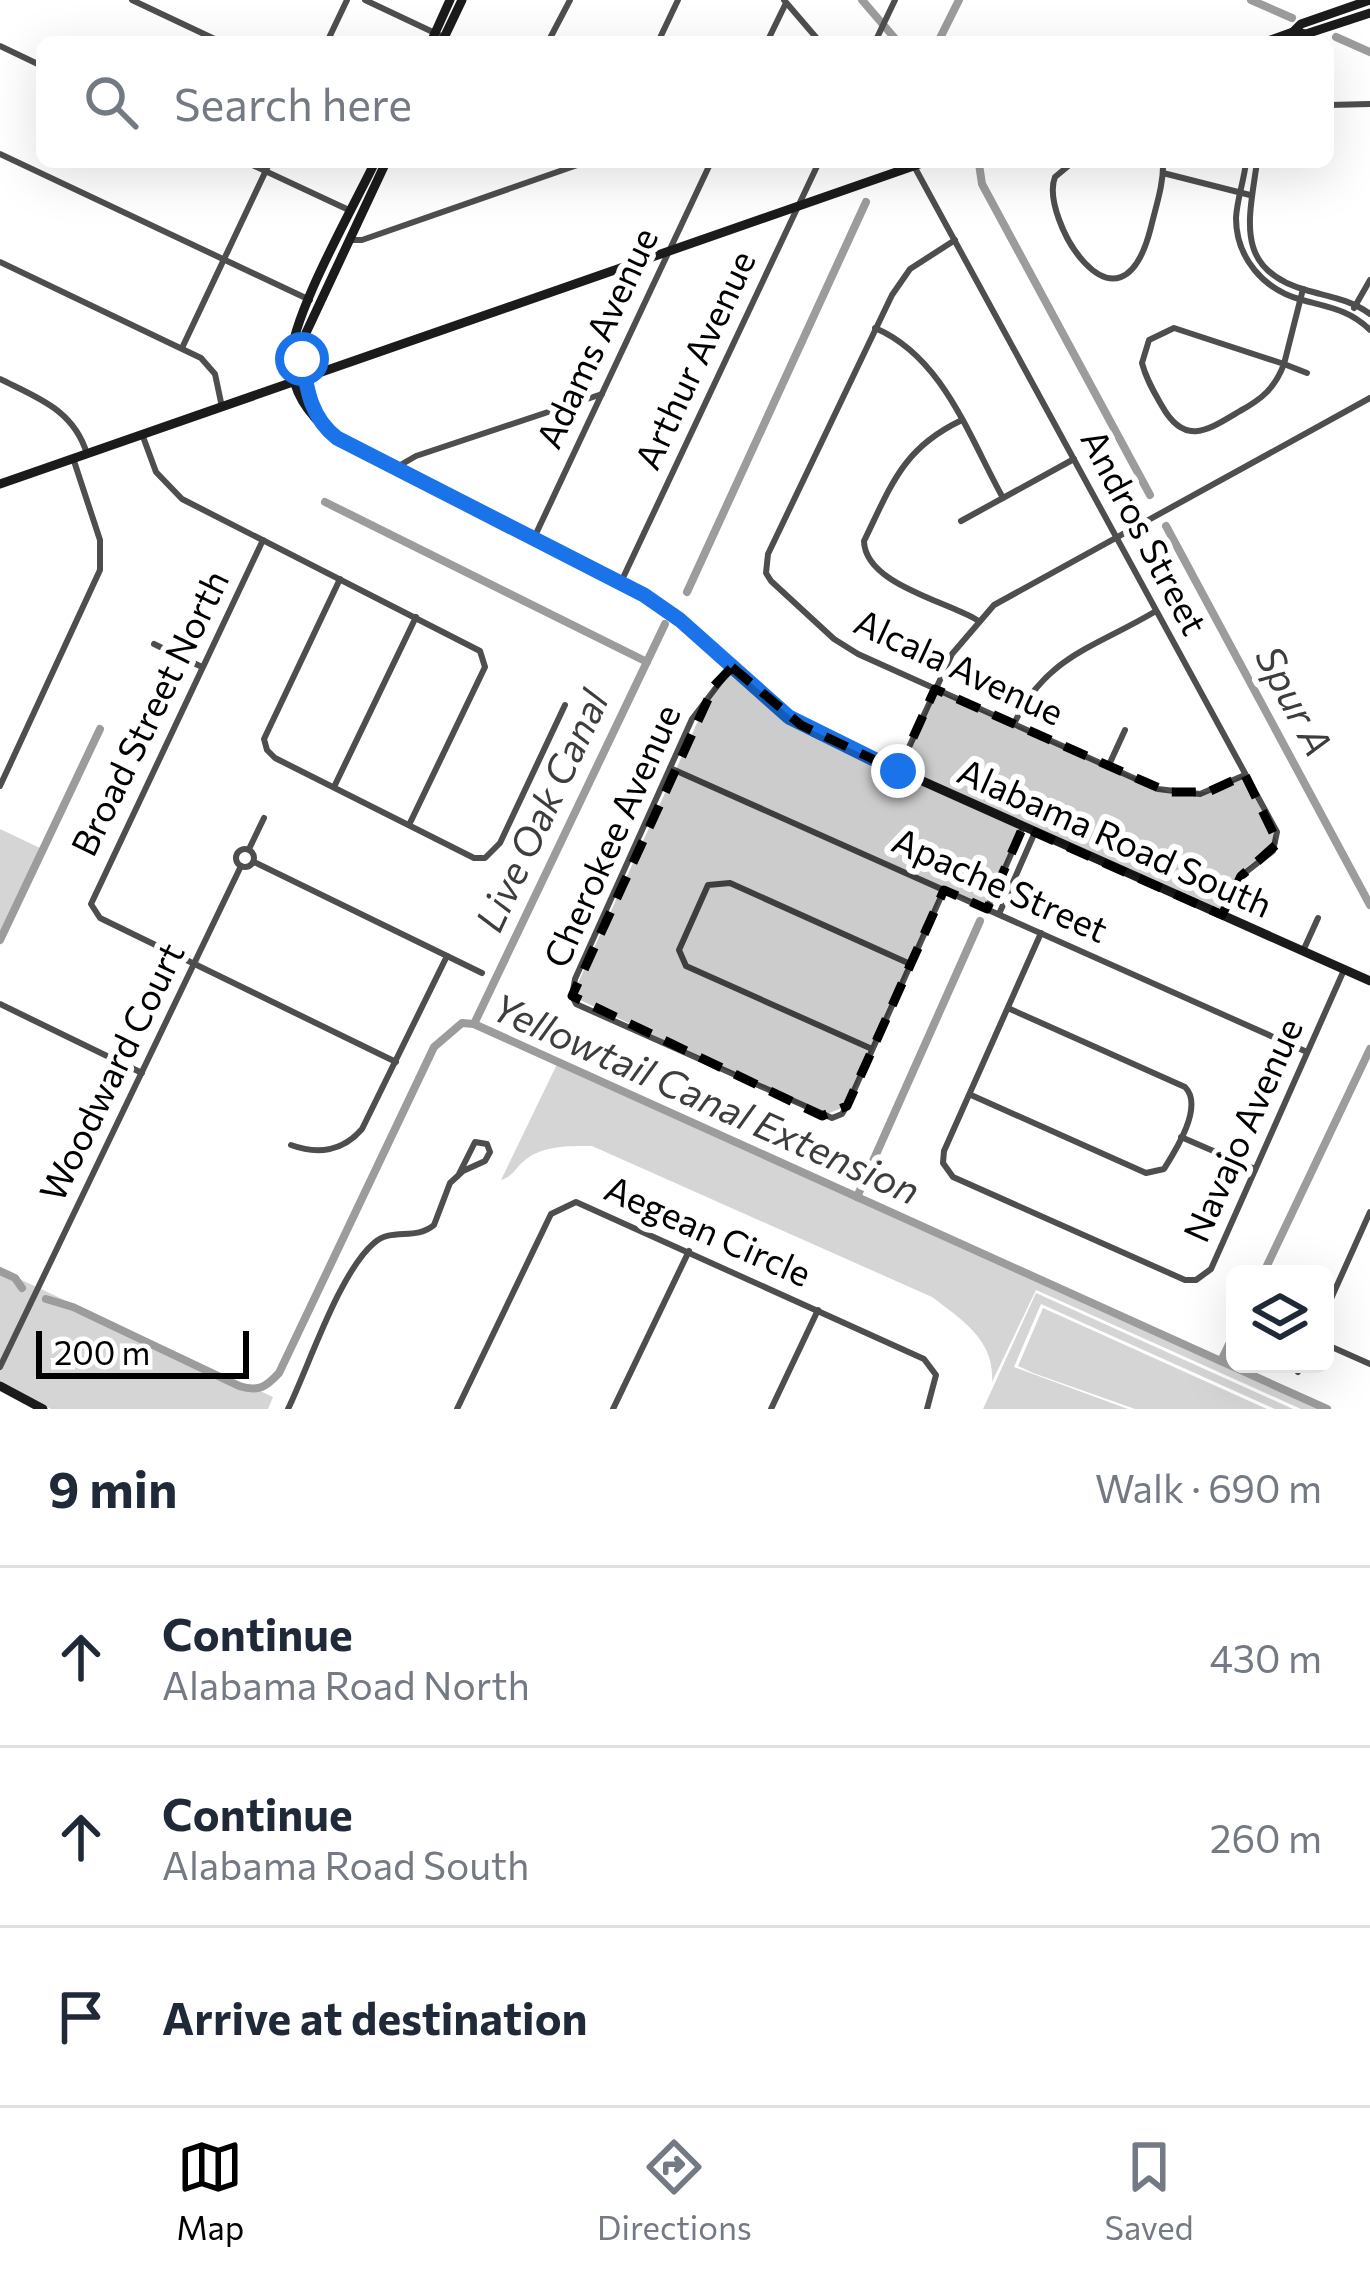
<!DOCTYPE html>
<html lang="en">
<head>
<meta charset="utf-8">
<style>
  :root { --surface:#fff; --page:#f2f2f3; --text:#1f2937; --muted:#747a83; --line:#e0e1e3; --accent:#000 }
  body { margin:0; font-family:Commissioner,sans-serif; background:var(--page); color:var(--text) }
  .controls { position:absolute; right:36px; bottom:36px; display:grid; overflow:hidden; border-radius:18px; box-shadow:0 12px 48px #0002 }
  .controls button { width:108px; height:108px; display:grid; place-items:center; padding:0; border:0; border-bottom:3px solid var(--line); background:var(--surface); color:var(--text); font:60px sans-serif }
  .scale { position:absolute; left:36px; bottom:30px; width:213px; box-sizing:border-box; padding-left:12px; border:6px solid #000; border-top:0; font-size:33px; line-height:42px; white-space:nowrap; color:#000; -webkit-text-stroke:9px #fff; paint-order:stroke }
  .stop { position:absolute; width:36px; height:36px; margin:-27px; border:9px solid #1a73e8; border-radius:50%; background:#fff }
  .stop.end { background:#1a73e8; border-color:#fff; box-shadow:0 3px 12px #0008 }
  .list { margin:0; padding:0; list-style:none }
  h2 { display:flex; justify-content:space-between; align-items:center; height:156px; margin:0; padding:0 48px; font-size:51px }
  h2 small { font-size:39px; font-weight:400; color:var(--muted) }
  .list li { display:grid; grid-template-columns:78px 1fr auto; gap:36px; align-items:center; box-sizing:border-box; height:180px; padding:0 48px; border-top:3px solid var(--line) }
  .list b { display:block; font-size:45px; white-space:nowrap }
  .list p { margin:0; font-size:39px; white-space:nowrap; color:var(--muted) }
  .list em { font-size:39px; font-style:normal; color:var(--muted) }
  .icon { flex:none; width:66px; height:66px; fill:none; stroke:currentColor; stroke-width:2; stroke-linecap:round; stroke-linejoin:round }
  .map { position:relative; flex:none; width:1370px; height:1409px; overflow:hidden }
  .search { position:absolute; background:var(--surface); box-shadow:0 12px 48px #0002; left:36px; right:36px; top:36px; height:132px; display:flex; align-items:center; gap:30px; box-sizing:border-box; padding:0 42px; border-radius:18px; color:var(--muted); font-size:45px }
  .sheet { height:696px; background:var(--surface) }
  nav { display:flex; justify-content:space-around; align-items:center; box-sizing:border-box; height:168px; border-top:3px solid var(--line); background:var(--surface); font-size:33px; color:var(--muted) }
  nav a { display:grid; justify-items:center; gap:6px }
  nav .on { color:var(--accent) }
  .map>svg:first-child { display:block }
</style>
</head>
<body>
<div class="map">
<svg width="1370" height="1409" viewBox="0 0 1370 1409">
  <rect width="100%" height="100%" fill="#fff"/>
  <g fill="#d5d5d5">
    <path d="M0,829L42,849L0,935Z"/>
    <path d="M559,1060L1331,1409H1301L1036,1290L992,1382C995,1340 962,1320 932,1297L592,1146C570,1146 542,1145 524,1161C514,1169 515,1175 501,1180Z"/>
    <path d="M0,1270L273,1397L268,1409H51L0,1382Z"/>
    <path d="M1036,1293L1293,1409H1275L1041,1304L1014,1367L1128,1409H983Z"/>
    <path d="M1043,1308L1267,1409H1135L1033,1373L1018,1366Z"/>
  </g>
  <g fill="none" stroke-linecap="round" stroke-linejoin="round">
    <g stroke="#9c9c9c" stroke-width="8">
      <path d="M862,0L898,42"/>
      <path d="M1251,0L1292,18"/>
      <path d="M1336,37L1370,52"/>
      <path d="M938,42L959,0"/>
      <path d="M979,164L982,184L1150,495"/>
      <path d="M325,502L647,662"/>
      <path d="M1166,526L1370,905"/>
      <path d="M687,592L866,202"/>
      <path d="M0,940L100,729"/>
      <path d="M474,1024L665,624"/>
      <path d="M857,1197L980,921"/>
      <path d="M0,1271L15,1278L22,1288"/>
      <path d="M1263,1274L1370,1049"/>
      <path d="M46,1299L73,1307L239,1386C259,1392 266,1387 279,1373L434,1047L462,1023L474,1024L1327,1409"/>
      <path d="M1221,1361L1235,1332"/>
    </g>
    <g stroke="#4e4e4e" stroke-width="6">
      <path d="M132,0L221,42"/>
      <path d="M365,0L454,42"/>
      <path d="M784,0L820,42"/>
      <path d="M327,42L347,0"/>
      <path d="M548,42L570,0"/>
      <path d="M658,42L678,0"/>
      <path d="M767,42L786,3"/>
      <path d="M875,42L895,0"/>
      <path d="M0,46L42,66"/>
      <path d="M1328,105L1370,104"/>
      <path d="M0,154L310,300"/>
      <path d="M246,162L351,211"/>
      <path d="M1073,162L1055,177C1039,217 1120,351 1151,227C1156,206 1164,183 1163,162"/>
      <path d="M1246,162C1244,181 1237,199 1236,218C1236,258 1264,290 1302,300C1328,307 1350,310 1370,330"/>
      <path d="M1257,162C1249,220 1233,271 1309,291C1331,297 1351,300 1370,314"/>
      <path d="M914,166L1277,832L1273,851L1241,876L1222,915"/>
      <path d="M1163,173L1250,195"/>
      <path d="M351,240H362L586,162"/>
      <path d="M955,240L910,269L892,295L768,554L766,573L771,581L834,639L858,654L1158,789L1200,794L1245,775"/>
      <path d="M0,262L201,358L215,374L222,407"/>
      <path d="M1303,289L1284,364L1307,373"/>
      <path d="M1354,308L1370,280"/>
      <path d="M875,328C943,357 969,437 1003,498"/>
      <path d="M1174,328L1284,364C1275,388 1262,399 1240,411C1208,430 1185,447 1162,406C1154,392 1146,379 1142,363L1149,340Z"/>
      <path d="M182,348L270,162"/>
      <path d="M0,379C38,398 74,410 87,454"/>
      <path d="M960,421C902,449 891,486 864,541C865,584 946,601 977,620"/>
      <path d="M142,434L156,472L182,499L480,651L485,667L409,825"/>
      <path d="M397,467L416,456L602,394"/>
      <path d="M961,521L1074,459"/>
      <path d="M534,538L711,162"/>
      <path d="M263,540L91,904L100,918L396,1062"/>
      <path d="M340,579L264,739L267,750L275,758L474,858H485L500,843L565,705"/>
      <path d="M621,582L819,162"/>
      <path d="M154,644L202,667"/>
      <path d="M731,668L692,719L575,979L572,996L576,1004L832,1118L842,1114L847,1106L944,890"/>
      <path d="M1014,724C1045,656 1096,647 1156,611"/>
      <path d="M1108,767L1125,730"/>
      <path d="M670,768L1307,1052"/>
      <path d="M898,771L952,654L994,605L1370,398"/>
      <path d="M0,786L100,570V540L73,458"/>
      <path d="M334,787L416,617"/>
      <circle cx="245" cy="858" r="9"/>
      <path d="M249,849L264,818"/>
      <path d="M254,862L482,973"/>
      <path d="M987,909L1023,827"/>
      <path d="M999,914L1035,832"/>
      <path d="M1041,933L944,1151L943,1163L953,1177L1185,1280H1196L1211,1269L1344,970"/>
      <path d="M1303,951L1318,918"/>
      <path d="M0,1004L142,1073"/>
      <path d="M872,1049L686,966L679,950L708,885L730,883L908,963"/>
      <path d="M971,1095L1146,1173L1164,1169C1176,1150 1204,1106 1185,1087L1010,1009"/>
      <path d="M1181,1137L1255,1169"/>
      <path d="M291,1145C318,1155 343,1151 362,1129L447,956"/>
      <path d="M1325,1312L1370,1212"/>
      <path d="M1325,1344L1370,1364"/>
      <path d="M0,1367L241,866"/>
      <path d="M1298,1372L1302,1364"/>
      <path d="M288,1409C309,1366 339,1273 374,1243C392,1227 415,1241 434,1225L450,1183L463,1171L485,1161L490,1152L487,1144L475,1142L458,1176"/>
      <path d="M457,1409L551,1214L576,1202L924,1359L936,1375L927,1409"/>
      <path d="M613,1409L689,1251"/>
      <path d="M771,1409L818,1310"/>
    </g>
    <g stroke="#1b1b1b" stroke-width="9">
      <path d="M1293,32L1306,34L1370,13"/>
      <path d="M431,42L450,0"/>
      <path d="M442,42L462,0"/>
      <path d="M1265,42L1293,32L1301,24L1370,0"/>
      <path d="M375,162C355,204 289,320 291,361C292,392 308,413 330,433L644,595C707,634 751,696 815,733L1370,981"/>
      <path d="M317,418L302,359L305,335L386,162"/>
      <path d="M0,484L925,162"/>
      <path d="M0,1386L43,1409"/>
    </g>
  </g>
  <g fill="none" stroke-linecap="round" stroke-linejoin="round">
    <path stroke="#1a73e8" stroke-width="15" d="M302,359C307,391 311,418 337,438L644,595L680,620L789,717L898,771"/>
  </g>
  <path fill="#000" fill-opacity="0.2" stroke="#000" stroke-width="9" stroke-dasharray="24 15" stroke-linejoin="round" d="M732,667L801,725L898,771L935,689L1168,792H1208L1245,775L1278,843L1241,876L1222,915L1023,827L987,909L944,890L847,1106L822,1116L572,996L714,686Z"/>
  <g text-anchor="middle" stroke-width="12" stroke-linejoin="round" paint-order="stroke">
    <g font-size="36" fill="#000" stroke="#fff">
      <text transform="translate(597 338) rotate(-65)" y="13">Adams Avenue</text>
      <text transform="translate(695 360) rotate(-65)" y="13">Arthur Avenue</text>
      <text transform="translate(1144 532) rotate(62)" y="13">Andros Street</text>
      <text transform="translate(959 667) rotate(25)" y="13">Alcala Avenue</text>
      <text transform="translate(150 713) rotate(-64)" y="13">Broad Street North</text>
      <text transform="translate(612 836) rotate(-66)" y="13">Cherokee Avenue</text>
      <text transform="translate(1115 838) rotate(24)" y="13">Alabama Road South</text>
      <text transform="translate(1000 885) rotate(24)" y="13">Apache Street</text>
      <text transform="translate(112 1072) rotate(-64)" y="13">Woodward Court</text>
      <text transform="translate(1243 1130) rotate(-66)" y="13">Navajo Avenue</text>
      <text transform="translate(708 1231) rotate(24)" y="13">Aegean Circle</text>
    </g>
    <g font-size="39" font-style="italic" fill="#3d3d3d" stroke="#fff">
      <text transform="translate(1294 701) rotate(62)" y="14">Spur A</text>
      <text transform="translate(542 811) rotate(-65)" y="14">Live Oak Canal</text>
      <text transform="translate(706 1099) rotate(24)" y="14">Yellowtail Canal Extension</text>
    </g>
  </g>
</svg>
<div class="controls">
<button><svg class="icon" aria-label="layers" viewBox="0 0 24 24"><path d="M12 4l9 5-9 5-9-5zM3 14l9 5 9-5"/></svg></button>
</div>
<div class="scale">200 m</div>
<div class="stop" style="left:302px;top:359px"></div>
<div class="stop end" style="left:898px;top:771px"></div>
<div class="search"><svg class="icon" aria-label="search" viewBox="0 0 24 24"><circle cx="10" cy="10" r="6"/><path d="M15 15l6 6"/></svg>Search here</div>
</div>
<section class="sheet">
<h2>9 min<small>Walk · 690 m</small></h2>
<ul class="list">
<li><svg class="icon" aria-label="ahead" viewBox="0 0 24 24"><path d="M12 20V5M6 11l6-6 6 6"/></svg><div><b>Continue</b><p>Alabama Road North</p></div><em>430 m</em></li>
<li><svg class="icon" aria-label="ahead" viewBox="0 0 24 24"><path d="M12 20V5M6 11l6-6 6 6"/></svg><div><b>Continue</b><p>Alabama Road South</p></div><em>260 m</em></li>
<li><svg class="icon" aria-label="arrive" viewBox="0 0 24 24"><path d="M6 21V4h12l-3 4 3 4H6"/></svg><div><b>Arrive at destination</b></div></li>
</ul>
</section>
<nav>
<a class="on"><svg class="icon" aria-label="map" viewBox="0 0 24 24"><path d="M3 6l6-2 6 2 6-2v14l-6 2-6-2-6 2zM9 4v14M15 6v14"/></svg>Map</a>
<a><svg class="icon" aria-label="directions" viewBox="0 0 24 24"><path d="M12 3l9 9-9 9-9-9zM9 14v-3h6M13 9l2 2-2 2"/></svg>Directions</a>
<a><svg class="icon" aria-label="saved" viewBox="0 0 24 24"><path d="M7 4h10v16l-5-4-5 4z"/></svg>Saved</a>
</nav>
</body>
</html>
